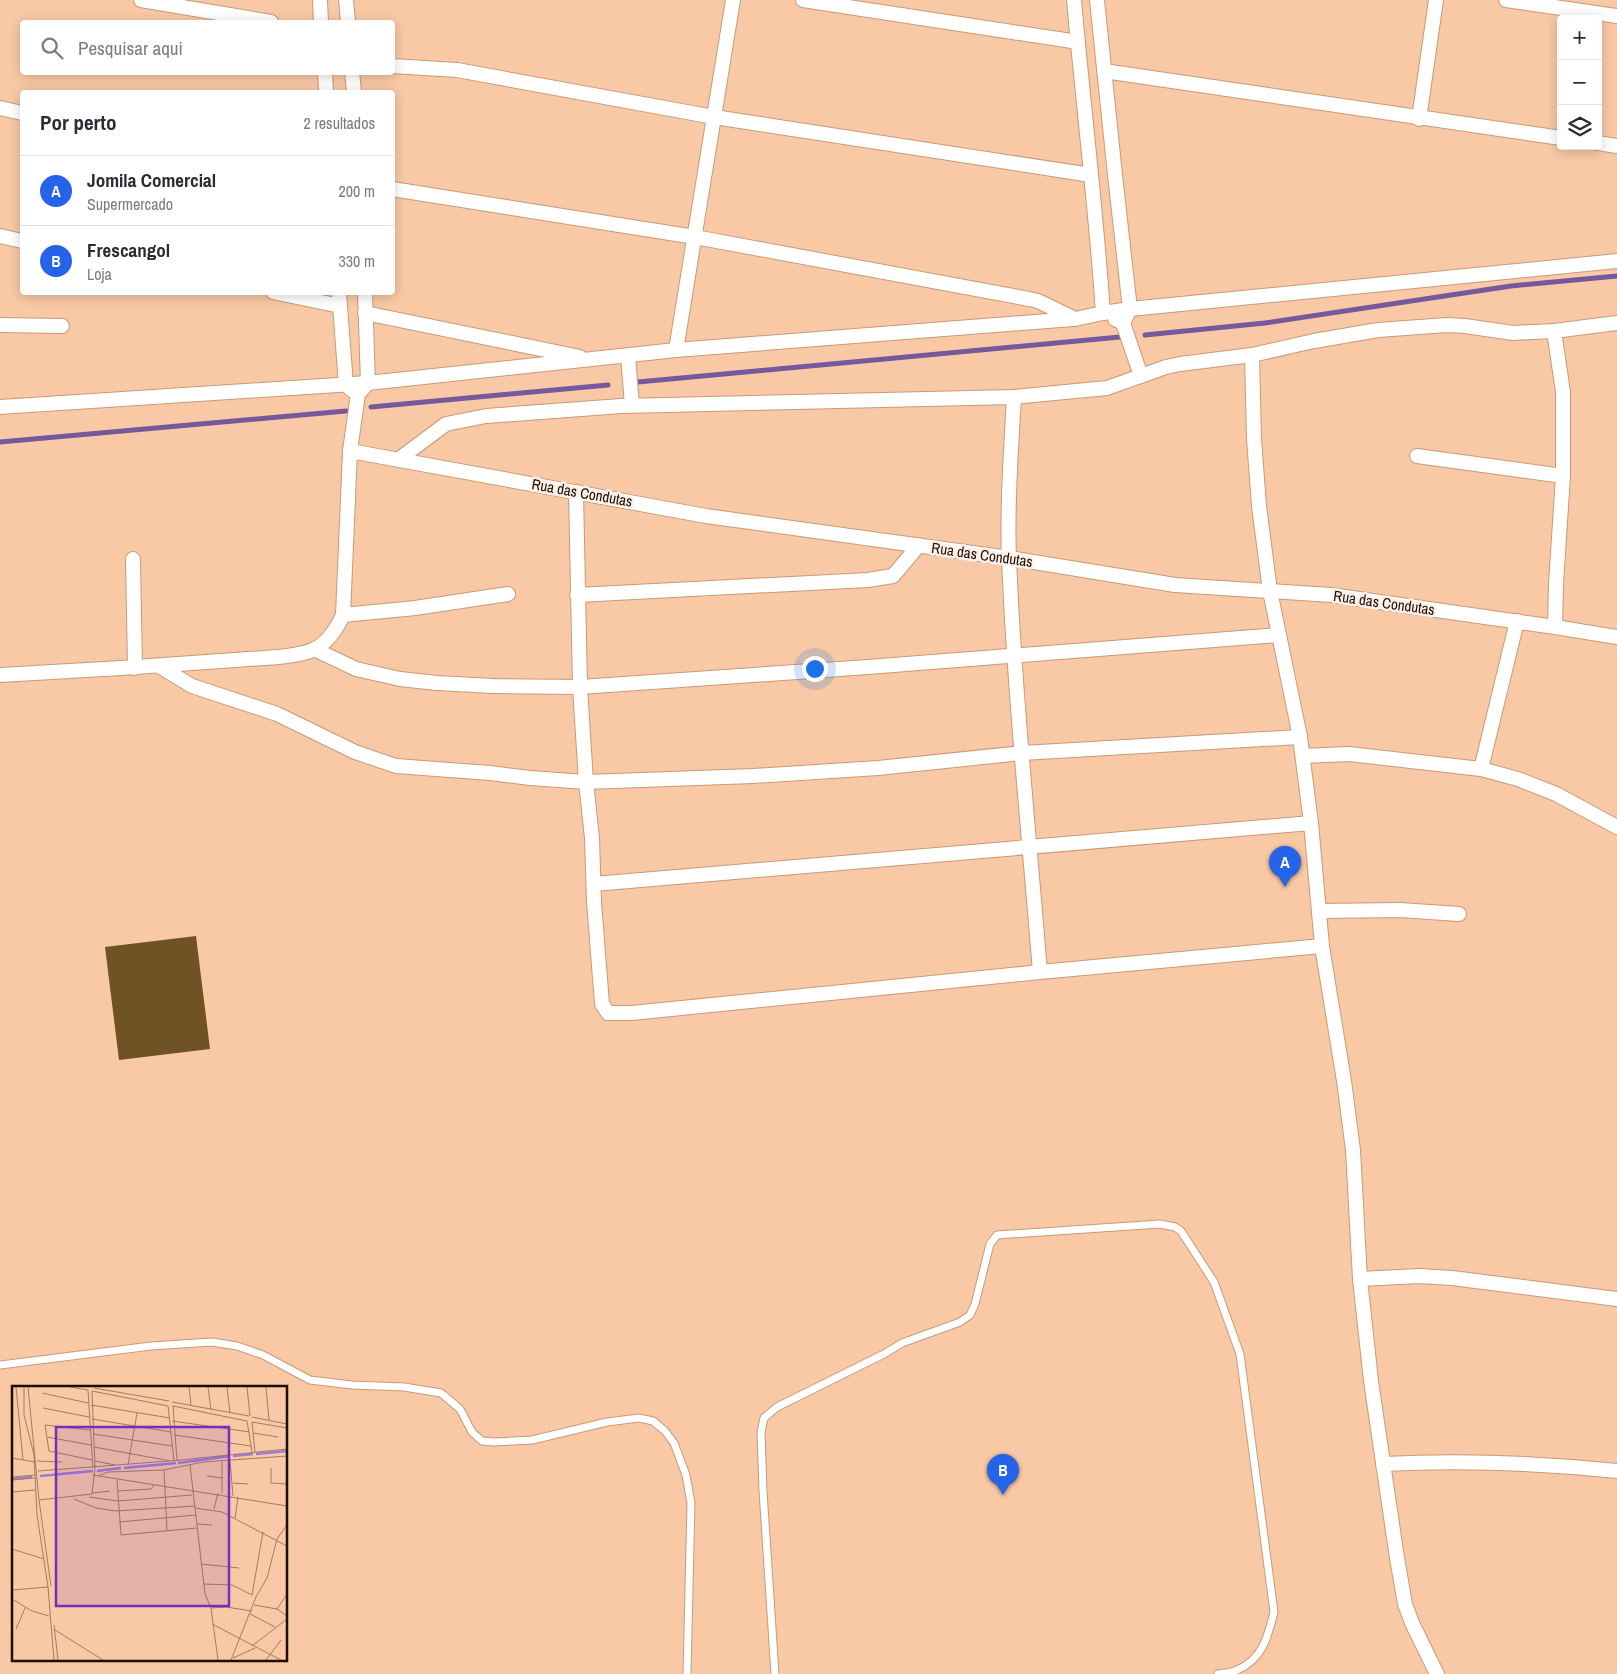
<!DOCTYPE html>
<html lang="pt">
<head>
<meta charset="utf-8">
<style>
  :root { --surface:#fff; --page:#f7f7f7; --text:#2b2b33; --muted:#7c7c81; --line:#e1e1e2; --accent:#2563eb }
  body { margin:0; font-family:"Archivo Narrow",sans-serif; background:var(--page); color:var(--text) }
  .controls { position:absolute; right:15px; top:15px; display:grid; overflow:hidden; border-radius:5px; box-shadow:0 2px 12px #0003 }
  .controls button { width:45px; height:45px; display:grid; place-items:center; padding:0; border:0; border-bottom:1px solid var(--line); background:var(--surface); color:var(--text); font:25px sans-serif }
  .you { position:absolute; left:814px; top:668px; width:18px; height:18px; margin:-12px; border:4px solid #fff; border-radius:50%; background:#1a73e8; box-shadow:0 0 0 8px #1a73e833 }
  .badge { display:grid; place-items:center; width:32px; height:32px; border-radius:50%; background:var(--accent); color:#fff; font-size:16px; font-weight:700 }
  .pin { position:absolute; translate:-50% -41px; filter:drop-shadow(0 1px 2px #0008) }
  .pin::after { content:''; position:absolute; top:26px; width:18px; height:15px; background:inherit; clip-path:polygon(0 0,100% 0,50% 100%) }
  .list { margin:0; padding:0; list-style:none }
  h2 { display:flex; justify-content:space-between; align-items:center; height:65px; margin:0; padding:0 20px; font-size:21px }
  h2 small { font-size:16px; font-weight:400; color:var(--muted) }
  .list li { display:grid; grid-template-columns:32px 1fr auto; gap:15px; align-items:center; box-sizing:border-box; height:70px; padding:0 20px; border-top:1px solid var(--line) }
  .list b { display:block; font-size:19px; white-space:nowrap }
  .list p { margin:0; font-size:16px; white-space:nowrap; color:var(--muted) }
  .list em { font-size:16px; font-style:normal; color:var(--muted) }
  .icon { flex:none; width:28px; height:28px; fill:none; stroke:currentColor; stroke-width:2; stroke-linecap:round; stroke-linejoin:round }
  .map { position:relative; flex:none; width:1617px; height:1674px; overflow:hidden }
  .search { position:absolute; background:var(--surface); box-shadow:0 2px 12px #0003; left:20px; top:20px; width:375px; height:55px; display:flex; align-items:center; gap:12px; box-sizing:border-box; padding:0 18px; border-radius:5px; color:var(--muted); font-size:19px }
  .panel { position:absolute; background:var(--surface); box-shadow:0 2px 12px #0003; left:20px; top:90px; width:375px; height:205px; border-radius:5px }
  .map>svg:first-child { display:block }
</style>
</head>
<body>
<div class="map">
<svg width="1617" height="1674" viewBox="0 0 1617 1674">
  <rect width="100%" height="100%" fill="#f9c8a4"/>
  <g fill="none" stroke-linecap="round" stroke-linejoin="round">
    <g stroke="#75599a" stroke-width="5">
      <path d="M1145,335L1265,323L1511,286L1617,276"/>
      <path d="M638,382L1120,337"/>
      <path d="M371,407L608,385"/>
      <path d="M0,442L346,411"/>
    </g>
  </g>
  <path fill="#705324" d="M196,936L210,1049L119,1060L105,947Z"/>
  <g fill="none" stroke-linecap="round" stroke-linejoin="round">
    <g stroke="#c99a77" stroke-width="9">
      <g id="lane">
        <path d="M0,1365L151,1346L212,1342L237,1346L263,1355L310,1380L352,1385L404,1387L441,1393L460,1409L472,1432L482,1441L494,1442L532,1440L607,1422L639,1418L653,1421L665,1431L674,1443L686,1475L691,1503L687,1674"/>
        <path d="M775,1674L763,1491L761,1432L764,1418L777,1407L884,1354L902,1343L960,1322L970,1315L975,1304L990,1244L997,1235L1160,1224L1175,1227L1181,1231L1214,1282L1240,1354L1274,1612C1268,1636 1263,1659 1237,1670C1232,1673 1224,1673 1218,1674"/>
      </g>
    </g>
    <g stroke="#c99a77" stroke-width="16">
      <g id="street">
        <path d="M141,0L271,22"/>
        <path d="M320,0L321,22"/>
        <path d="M346,0L348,22"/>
        <path d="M803,0L1078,42"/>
        <path d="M1074,0C1083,104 1096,208 1103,313"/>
        <path d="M1097,0L1115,175L1130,309L1123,323"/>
        <path d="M1506,0L1617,16"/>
        <path d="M392,66L457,70L714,117L1091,175"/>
        <path d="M1104,71L1561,138"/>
        <path d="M325,72L326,92"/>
        <path d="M352,72L354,92"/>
        <path d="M0,108L22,113"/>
        <path d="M1419,119L1436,0"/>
        <path d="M1598,143L1617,146"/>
        <path d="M392,189L695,237L1029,299L1038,301L1075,319L1103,313L1130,309L1617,261"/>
        <path d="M0,236L22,241"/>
        <path d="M273,292L340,306"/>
        <path d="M339,292L346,385L353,391"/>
        <path d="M365,313L580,357"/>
        <path d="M1115,319L1123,323L1141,376"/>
        <path d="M0,325L62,326"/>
        <path d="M1554,331L1563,392V476L1556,584L1555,627"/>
        <path d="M676,350L733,0"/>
        <path d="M1252,355L1254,439L1259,506L1270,591L1300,737L1311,823L1322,946L1344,1081L1353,1150L1360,1279L1371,1381L1397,1558L1405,1604L1412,1623L1437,1674"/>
        <path d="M628,356L632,405"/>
        <path d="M1014,397C1011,451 1007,506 1009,560C1015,698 1029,835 1040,972"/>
        <path d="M0,407L368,383L676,350L1073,319"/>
        <path d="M350,451L706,516L1009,558L1175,585L1331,595L1555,627L1617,637"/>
        <path d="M1417,456L1563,476"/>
        <path d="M399,459L446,424L486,416L621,406L1014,397L1107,388L1166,367L1180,364L1252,355L1314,341L1378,330L1447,325L1465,326L1513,333L1554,331L1617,323"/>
        <path d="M576,492L580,687L586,782L592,838L594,902L602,1004L608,1013H632L1040,972L1322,946"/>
        <path d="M133,559L135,668"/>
        <path d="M577,595L868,580L893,576L919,545"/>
        <path d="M343,615L415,608L508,594"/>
        <path d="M314,649L356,669L400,679L437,683L493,686L580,687L868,667L1279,635"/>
        <path d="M159,666L192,686L277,714L355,752L396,766L490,773L530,778L586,782L753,776L878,768L1022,753L1300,737"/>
        <path d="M0,675C79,671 157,666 235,660C256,658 297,658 315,649C328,642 337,628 343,615L350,451L358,394L368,383L365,292"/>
        <path d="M1303,756L1349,754L1481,769L1518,779L1556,794L1617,827"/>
        <path d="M1481,769L1517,621"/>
        <path d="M594,884L1311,823"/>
        <path d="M1319,911L1400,910L1459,914"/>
        <path d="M1360,1279L1419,1276L1452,1278L1617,1299"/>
        <path d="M1383,1464C1461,1460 1540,1463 1617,1471"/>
      </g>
    </g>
    <use href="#lane" stroke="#fff" stroke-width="7"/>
    <use href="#street" stroke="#fff" stroke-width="14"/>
  </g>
  <g text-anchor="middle" stroke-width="5" stroke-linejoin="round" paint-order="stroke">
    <g font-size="15" fill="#1e0d02" stroke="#fcf2eb">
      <text transform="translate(582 493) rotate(10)" y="5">Rua das Condutas</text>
      <text transform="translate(982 555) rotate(8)" y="5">Rua das Condutas</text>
      <text transform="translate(1384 603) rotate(8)" y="5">Rua das Condutas</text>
    </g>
  </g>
  <g transform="translate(12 1386)">
    <rect width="275" height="275" fill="#f9c8a4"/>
    <path fill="none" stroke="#9a7adb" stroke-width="2.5" d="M244,68L275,65M221,70L241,68M166,77L218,70M112,82L164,77M85,85L109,82M28,90L81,85M0,93L20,91"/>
    <path fill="none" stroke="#a17d63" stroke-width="1" d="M4,1L11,74M12,1V29L22,69L25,129L36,201L42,274M16,1L27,114L39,200M58,1L76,4L81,82M177,1L179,19M196,1L199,24M215,1L218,27M235,1L238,30M254,1L257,34M82,2L157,15M30,7L76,17M160,16L237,30M79,19L158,32M31,22L77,31M240,31L275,38M80,33L159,46M160,35L238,46M235,35L240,66M78,44L33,39L37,65L80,74M241,47L266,51M81,48L160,60M162,49L239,60M35,51L79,59M82,61L159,75L275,63M243,66L240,36L275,42M0,72L23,76M165,74L161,20L235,35M25,75L50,76M83,75L103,79M218,75L221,110M210,76V107M116,79L125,27M178,79L193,208L199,222L206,274M259,82V97L275,98M152,84L155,144M26,85L157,75M81,89L275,120M86,90L96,86L152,84L191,76L275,70M195,90L211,92M0,91L23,89M0,94L23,92M105,94L109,149L185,142M221,97L236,98M106,105L139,103L142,99M0,106L23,104M80,107L98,105M77,111L106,115L180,109M62,113L84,122L104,125L183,120M27,114L80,108L83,82L80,5L156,20L162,75M183,122L210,126L275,160M202,123L206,107M223,132L226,111M107,136L184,129M185,138L200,139M0,163L32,173M189,178L227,182M192,198L220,199L240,209M0,204L36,201M240,209L251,146M0,213L20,225L37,230M242,219L265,223L275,230M199,222L214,221L240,225M265,223L275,208M238,228L263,241M200,238L269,274M42,239L46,274M4,243L13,222M43,244L91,274M240,260L275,233M221,272L243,262M219,274L244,211L255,192L265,153L275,139M254,274L269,254"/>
    <path fill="#7b2cbf" fill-opacity="0.15" stroke="#7b2cbf" stroke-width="2.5" d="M44,41H217V220H44Z"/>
    <rect width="275" height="275" fill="none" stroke="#1e0d02" stroke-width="2.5"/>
  </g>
</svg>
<div class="controls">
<button>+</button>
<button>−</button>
<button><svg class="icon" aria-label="layers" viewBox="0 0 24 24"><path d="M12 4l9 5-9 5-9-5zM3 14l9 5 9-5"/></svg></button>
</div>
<div class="you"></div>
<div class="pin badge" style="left:1285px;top:887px">A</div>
<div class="pin badge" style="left:1003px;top:1495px">B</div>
<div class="search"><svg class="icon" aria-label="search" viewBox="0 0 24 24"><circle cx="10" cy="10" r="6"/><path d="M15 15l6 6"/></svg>Pesquisar aqui</div>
<section class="panel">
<h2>Por perto<small>2 resultados</small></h2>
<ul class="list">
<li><span class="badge">A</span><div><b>Jomila Comercial</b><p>Supermercado</p></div><em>200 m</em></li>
<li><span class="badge">B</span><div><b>Frescangol</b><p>Loja</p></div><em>330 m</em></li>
</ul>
</section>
</div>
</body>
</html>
